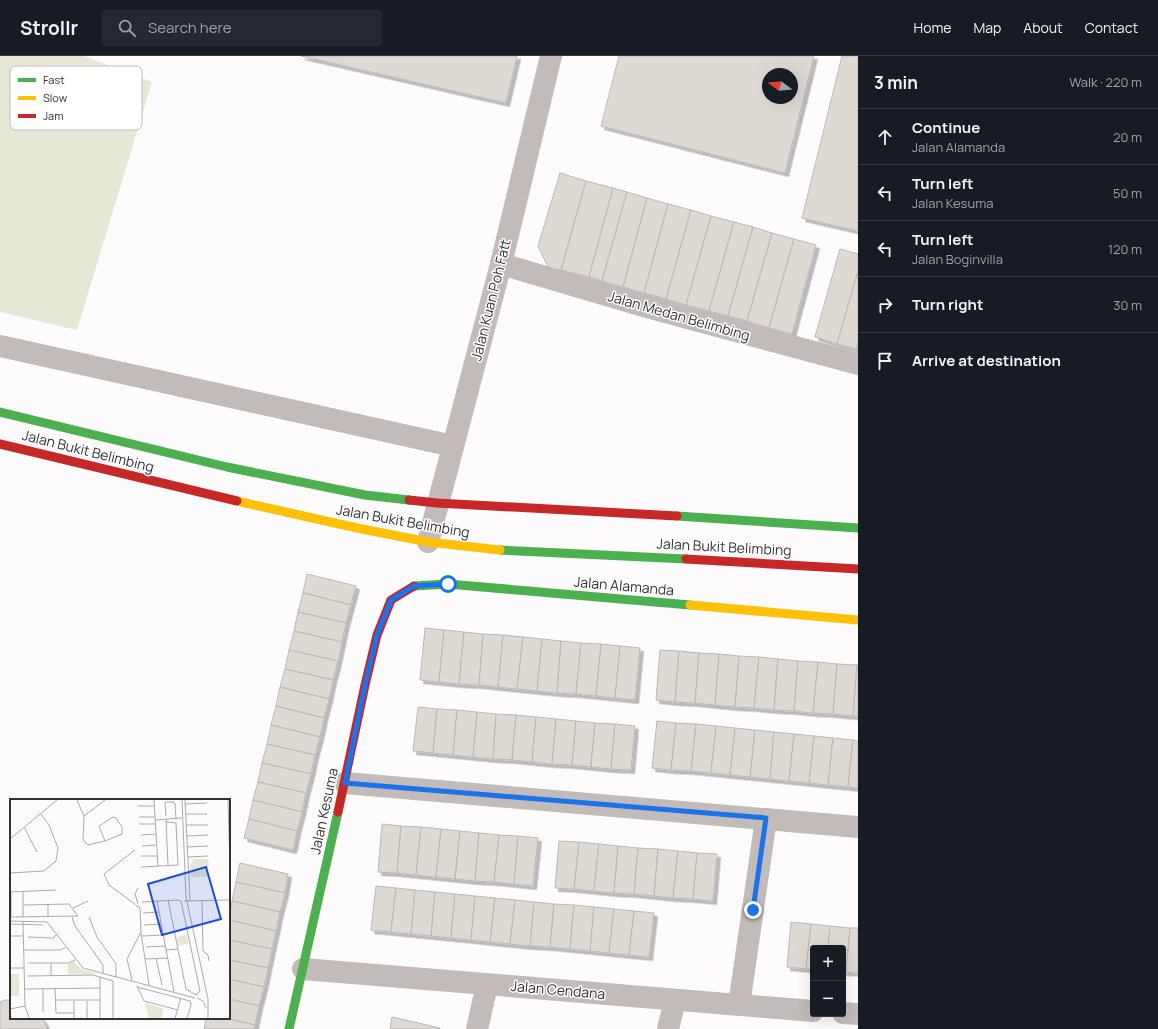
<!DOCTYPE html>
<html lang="en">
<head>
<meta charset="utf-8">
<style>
  :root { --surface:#171b24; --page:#242831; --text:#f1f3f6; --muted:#9ea1a6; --line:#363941 }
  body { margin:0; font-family:Manrope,sans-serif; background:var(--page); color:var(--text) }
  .controls { position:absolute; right:12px; bottom:12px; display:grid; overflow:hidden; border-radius:4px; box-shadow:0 4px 16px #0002 }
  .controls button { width:36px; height:36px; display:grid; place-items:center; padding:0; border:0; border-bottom:1px solid var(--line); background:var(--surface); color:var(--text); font:20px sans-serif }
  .compass { position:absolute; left:762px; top:12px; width:36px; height:36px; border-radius:50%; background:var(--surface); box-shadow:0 4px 16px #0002; rotate:286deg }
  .stop { position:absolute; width:12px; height:12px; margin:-9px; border:3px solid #1a73e8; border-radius:50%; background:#fff }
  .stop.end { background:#1a73e8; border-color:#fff; box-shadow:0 1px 4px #0008 }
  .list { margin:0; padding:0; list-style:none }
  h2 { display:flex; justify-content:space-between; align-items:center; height:52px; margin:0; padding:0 16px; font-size:17px }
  h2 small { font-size:13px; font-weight:400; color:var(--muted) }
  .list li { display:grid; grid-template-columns:26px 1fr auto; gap:12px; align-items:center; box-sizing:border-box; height:56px; padding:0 16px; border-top:1px solid var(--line) }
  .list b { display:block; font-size:15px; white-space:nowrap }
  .list p { margin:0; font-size:13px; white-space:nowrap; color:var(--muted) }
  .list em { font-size:13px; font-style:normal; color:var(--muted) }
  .icon { flex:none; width:22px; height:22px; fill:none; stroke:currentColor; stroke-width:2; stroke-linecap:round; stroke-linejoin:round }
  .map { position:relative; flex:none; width:858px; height:973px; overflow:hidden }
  header { display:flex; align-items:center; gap:24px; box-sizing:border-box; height:56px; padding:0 20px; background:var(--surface); border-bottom:1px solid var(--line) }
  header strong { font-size:19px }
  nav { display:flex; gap:22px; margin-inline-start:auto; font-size:14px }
  .search { width:280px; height:36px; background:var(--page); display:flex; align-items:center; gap:10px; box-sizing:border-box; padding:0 14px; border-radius:4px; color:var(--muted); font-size:15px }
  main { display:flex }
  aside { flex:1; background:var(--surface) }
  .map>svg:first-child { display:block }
</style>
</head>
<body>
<header>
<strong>Strollr</strong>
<div class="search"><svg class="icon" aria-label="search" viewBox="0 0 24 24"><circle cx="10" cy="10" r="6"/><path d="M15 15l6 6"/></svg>Search here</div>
<nav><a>Home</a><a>Map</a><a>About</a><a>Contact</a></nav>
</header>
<main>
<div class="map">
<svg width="858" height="973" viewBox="0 0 858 973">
  <defs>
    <filter id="shadow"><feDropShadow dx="3.5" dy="3.5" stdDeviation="0" flood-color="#0004"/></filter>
  </defs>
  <rect width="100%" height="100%" fill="#fdfbfc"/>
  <path fill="#e6e7d4" d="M0,0H84L152,26L77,274L0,256Z"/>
  <g fill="#dfd9d3" stroke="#bab8b8" fill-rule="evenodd" filter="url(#shadow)">
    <path d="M301,0H517L506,47Z"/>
    <path d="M619,0H814L785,117L601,70ZM768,18H792V42H768Z"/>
    <path d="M842,0H858V175L802,162Z"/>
    <path d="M560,117L586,125L561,214L549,213L538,190Z"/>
    <path d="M586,125L613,132L589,221L561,214Z"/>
    <path d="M613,132L627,136L602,225L589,221Z"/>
    <path d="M627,136L647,142L623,231L602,225Z"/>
    <path d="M647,142L668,148L644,237L623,231Z"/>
    <path d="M668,148L691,154L666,243L644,237Z"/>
    <path d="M691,154L711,160L686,249L666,243Z"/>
    <path d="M711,160L734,166L709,255L686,249Z"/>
    <path d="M734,166L753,171L728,260L709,255Z"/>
    <path d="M753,171L772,177L747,265L728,260Z"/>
    <path d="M772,177L794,183L769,272L747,265Z"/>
    <path d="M794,183L816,189L792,278L769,272Z"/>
    <path d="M840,193L858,198V215L837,288L815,281Z"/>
    <path d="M858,215V286L856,293L837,288Z"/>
    <path d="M307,518L356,530L351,549L303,537Z"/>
    <path d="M303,537L351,549L346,567L298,556Z"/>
    <path d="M298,556L346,567L342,586L294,575Z"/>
    <path d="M425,572L444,574L439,626L420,624Z"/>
    <path d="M444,574L464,576L459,628L439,626Z"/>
    <path d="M294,575L342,586L338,605L289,594Z"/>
    <path d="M464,576L483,578L479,629L459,628Z"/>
    <path d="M483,578L503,579L498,631L479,629Z"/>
    <path d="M503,579L523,581L517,633L498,631Z"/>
    <path d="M523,581L542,583L537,635L517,633Z"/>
    <path d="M542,583L561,585L557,637L537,635Z"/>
    <path d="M561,585L581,587L576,638L557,637Z"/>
    <path d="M581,587L601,588L596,640L576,638Z"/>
    <path d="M601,588L620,590L615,642L596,640Z"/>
    <path d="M620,590L640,592L635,644L615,642Z"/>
    <path d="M289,594L338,605L333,624L285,613Z"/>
    <path d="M660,594L679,595L675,646L656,644Z"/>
    <path d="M679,595L699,597L695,647L675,646Z"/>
    <path d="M699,597L719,598L715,649L695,647Z"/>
    <path d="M719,598L739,600L735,651L715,649Z"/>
    <path d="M739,600L759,601L754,652L735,651Z"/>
    <path d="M759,601L778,603L774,654L754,652Z"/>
    <path d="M778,603L798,605L794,655L774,654Z"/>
    <path d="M798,605L818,606L813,657L794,655Z"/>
    <path d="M818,606L837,608L833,658L813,657Z"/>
    <path d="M837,608L857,609L853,660L833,658Z"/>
    <path d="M857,609H858V660H853Z"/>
    <path d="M285,613L333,624L329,643L280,631Z"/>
    <path d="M280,631L329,643L324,662L276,650Z"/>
    <path d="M276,650L324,662L320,681L271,669Z"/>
    <path d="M418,651L437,653L433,697L413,695Z"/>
    <path d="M437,653L457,654L453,699L433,697Z"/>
    <path d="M457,654L477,656L473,701L453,699Z"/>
    <path d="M477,656L496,658L493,703L473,701Z"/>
    <path d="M496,658L516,659L512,704L493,703Z"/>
    <path d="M516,659L536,661L532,706L512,704Z"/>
    <path d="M536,661L556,663L552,708L532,706Z"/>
    <path d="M556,663L576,665L572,709L552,708Z"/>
    <path d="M576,665L595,667L591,711L572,709Z"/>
    <path d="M657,665L676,667L671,714L652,712Z"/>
    <path d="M595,667L615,668L611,713L591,711Z"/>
    <path d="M676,667L696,668L691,715L671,714Z"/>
    <path d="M615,668L635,670L631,714L611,713Z"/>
    <path d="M696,668L716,670L711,717L691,715Z"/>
    <path d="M271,669L320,681L315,699L267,688Z"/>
    <path d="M716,670L735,672L730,719L711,717Z"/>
    <path d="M735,672L755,674L750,721L730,719Z"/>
    <path d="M755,674L774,676L770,723L750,721Z"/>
    <path d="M774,676L794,678L789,725L770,723Z"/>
    <path d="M794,678L814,680L809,727L789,725Z"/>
    <path d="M814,680L833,682L828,729L809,727Z"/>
    <path d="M833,682L853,684L848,731L828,729Z"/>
    <path d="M853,684L858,685V732L848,731Z"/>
    <path d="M267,688L315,699L311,718L262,707Z"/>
    <path d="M262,707L311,718L306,737L258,726Z"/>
    <path d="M258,726L306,737L302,756L253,744Z"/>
    <path d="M253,744L302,756L297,775L249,763Z"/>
    <path d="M249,763L297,775L293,794L244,782Z"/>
    <path d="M382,768L401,770L397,817L378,816Z"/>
    <path d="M401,770L421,771L416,819L397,817Z"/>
    <path d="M421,771L441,773L436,821L416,819Z"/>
    <path d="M441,773L460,775L455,823L436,821Z"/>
    <path d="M460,775L479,777L475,825L455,823Z"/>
    <path d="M479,777L499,779L494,826L475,825Z"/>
    <path d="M499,779L518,780L514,828L494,826Z"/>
    <path d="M518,780L538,782L533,830L514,828Z"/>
    <path d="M559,785L579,786L574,833L555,832Z"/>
    <path d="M579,786L599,788L594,835L574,833Z"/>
    <path d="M599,788L618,790L614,837L594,835Z"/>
    <path d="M618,790L638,792L634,838L614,837Z"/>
    <path d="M638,792L658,793L654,840L634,838Z"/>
    <path d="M658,793L678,795L673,842L654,840Z"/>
    <path d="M678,795L697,797L693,843L673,842Z"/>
    <path d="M697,797L717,798L713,845L693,843Z"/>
    <path d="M240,807L288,818L285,837L236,826Z"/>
    <path d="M236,826L285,837L280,856L232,845Z"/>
    <path d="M376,830L396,832L391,876L371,874Z"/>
    <path d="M396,832L415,834L411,878L391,876Z"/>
    <path d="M415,834L435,836L431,880L411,878Z"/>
    <path d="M435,836L455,838L451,882L431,880Z"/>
    <path d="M455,838L475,840L471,884L451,882Z"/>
    <path d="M475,840L495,842L490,886L471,884Z"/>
    <path d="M495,842L515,844L510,888L490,886Z"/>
    <path d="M515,844L534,846L530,890L510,888Z"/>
    <path d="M232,845L280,856L276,875L229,864Z"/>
    <path d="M534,846L554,848L550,891L530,890Z"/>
    <path d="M554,848L574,849L570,893L550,891Z"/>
    <path d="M574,849L594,851L590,895L570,893Z"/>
    <path d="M594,851L614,853L609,897L590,895Z"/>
    <path d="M614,853L634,855L629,899L609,897Z"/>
    <path d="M634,855L654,857L649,901L629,899Z"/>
    <path d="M229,864L276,875L272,893L229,884Z"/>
    <path d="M791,866L811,868L806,913L787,911Z"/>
    <path d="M811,868L830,870L828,892H813V913H806Z"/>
    <path d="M830,870L850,872L846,916H843V892H828Z"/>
    <path d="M850,872H858V917L846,916Z"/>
    <path d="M229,884L272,893L268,912L229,904Z"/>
    <path d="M229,904L268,912L264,931L229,923Z"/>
    <path d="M229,923L264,931L259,950L229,943Z"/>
    <path d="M229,943L259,950L255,969L225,962H229Z"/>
    <path d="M5,944H11V962H42L46,969V973H0V946Z"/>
    <path d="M392,961L440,972V973H390Z"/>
    <path d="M206,962H225L255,969L254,973H204Z"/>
  </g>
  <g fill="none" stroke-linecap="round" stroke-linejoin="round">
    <g stroke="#c2bbba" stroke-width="22">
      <path d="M501,208L650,252L858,308"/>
      <path d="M0,290L453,390"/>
      <path d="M428,486L501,208L551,0"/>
      <path d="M345,727L858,771"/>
      <path d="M303,913L813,955"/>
      <path d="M739,949L766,763"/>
      <path d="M843,957L858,958"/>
      <path d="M477,973L487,929"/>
      <path d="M668,973L675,944"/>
    </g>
    <g stroke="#4caf50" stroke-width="9">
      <path d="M0,356L227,411L365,439L409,444"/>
      <path d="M677,460L858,472"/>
      <path d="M500,494L686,503"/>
      <path d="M414,530L448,528L690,549"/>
      <path d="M289,973L338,756"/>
    </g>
    <g stroke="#ffc107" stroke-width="9">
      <path d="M237,445L357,472L428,486L500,494"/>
      <path d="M690,549L858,564"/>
    </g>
    <g stroke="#c62828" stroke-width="9">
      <path d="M0,388L237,445"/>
      <path d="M409,444L437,447L677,460"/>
      <path d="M686,503L858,513"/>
      <path d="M338,756L365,629L377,579L391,544L414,530"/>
    </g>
  </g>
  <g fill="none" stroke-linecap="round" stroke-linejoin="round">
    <path stroke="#1a73e8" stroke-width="5" d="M448,528L414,530L391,544L377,579L365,629L345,727L766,762L753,854"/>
  </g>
  <g text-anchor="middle" stroke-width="3" stroke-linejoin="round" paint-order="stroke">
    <g font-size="14" fill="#333132" stroke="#fff">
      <text transform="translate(491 244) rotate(-76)" y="5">Jalan Kuan Poh Fatt</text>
      <text transform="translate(679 260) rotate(16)" y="5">Jalan Medan Belimbing</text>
      <text transform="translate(88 395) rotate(14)" y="5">Jalan Bukit Belimbing</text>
      <text transform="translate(403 465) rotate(10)" y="5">Jalan Bukit Belimbing</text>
      <text transform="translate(724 491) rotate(3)" y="5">Jalan Bukit Belimbing</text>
      <text transform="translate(624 530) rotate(5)" y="5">Jalan Alamanda</text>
      <text transform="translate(324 755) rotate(-78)" y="5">Jalan Kesuma</text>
      <text transform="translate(558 934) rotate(5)" y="5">Jalan Cendana</text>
    </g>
  </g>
  <g transform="translate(10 743)">
    <rect width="220" height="220" fill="#fdfbfc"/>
    <path d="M183,60H199L197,78H181L180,64L183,63ZM177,136L178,145L168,147L166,138ZM64,163L71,170L88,175H58V165ZM0,175H9V197H0ZM135,204L154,210L151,219H139Z" fill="#e6e7d4"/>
    <path fill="none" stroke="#acaaab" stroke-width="1" d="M67,1L74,17L73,41L78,46L95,42L112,35V28L106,19L103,18L89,27L95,42M144,1L148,67M172,1L176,98L198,200V219M175,1L180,102M218,1L220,67M175,5L197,4M128,7H144M176,15H197M74,17L95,1M156,17L155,3H163L165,5L166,20M129,18H145M156,20L158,67M145,21L172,19M129,25H145M176,26H198M14,28L27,53M131,36L146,35M177,37L198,36M0,40L47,1M132,47L146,46M177,48L198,47M131,57H147M178,58L198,57M131,68L168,66L166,24L156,23M0,74L34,72L46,62L48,49L39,26L31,15M128,89L125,95L128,105M0,93L46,91M13,93V118M147,102L164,193M174,102L220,101M192,102L193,152L198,156L199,162M132,103L168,101L171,102L190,192L186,196L176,190L158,101M38,105V118M63,109L78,102M133,114L149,113M0,118L68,117L59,105L14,106M1,118V93M62,118L65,127L93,166V174M79,118L87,138L106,165V178M0,122L37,123L73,169L185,199M0,125L33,126M134,126L151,125M131,134L139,186M0,137H13M132,137L153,136M18,138L43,139L46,136M136,148L156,147M13,151H51L55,148M156,151L168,150M146,159L152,186M135,160L158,159M18,164H59L65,161M41,164V177M0,169H14M18,177L83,176L103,182V219M90,178V219M122,181L117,160L131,133L130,109L99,86L94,75L125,51M127,187L134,202L168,211M127,188L180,202L181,206L177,219M45,189L46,214H64M14,190L90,189M187,199L193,202L196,209M45,201H90M64,202V219M77,202V219M15,207L19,219M0,210L15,207L13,122M33,213V189M165,219L171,199"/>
    <path fill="#1d4ed8" fill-opacity="0.15" stroke="#1d4ed8" stroke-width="2" d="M196,68L211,120L152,136L138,85Z"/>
    <rect width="220" height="220" fill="none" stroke="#333132" stroke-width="2"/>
  </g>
  <rect x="10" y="10" width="132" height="64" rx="6" fill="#fff" stroke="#c2c1c2" stroke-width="1"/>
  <rect x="18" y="22" width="18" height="4" fill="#4caf50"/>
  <rect x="18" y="40" width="18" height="4" fill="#ffc107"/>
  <rect x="18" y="58" width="18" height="4" fill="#c62828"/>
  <g font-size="11" fill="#333132">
    <text x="43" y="28">Fast</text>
    <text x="43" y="46">Slow</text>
    <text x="43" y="64">Jam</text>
  </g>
</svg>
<div class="controls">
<button>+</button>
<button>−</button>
</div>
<svg class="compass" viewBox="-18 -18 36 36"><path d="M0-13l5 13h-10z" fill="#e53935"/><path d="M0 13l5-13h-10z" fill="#9ea1a6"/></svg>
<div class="stop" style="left:448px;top:528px"></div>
<div class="stop end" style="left:753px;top:854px"></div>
</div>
<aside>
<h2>3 min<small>Walk · 220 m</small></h2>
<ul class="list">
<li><svg class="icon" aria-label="ahead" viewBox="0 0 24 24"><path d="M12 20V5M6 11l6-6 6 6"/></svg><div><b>Continue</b><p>Jalan Alamanda</p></div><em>20 m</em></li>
<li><svg class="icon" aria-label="left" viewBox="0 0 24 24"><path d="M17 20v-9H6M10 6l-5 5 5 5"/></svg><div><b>Turn left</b><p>Jalan Kesuma</p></div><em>50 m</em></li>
<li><svg class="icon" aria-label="left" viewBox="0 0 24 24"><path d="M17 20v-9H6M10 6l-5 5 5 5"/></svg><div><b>Turn left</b><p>Jalan Boginvilla</p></div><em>120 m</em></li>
<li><svg class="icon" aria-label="right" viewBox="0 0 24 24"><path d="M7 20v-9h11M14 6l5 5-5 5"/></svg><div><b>Turn right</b></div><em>30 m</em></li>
<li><svg class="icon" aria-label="arrive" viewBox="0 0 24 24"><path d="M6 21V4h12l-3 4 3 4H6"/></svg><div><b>Arrive at destination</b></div></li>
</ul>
</aside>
</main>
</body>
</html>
